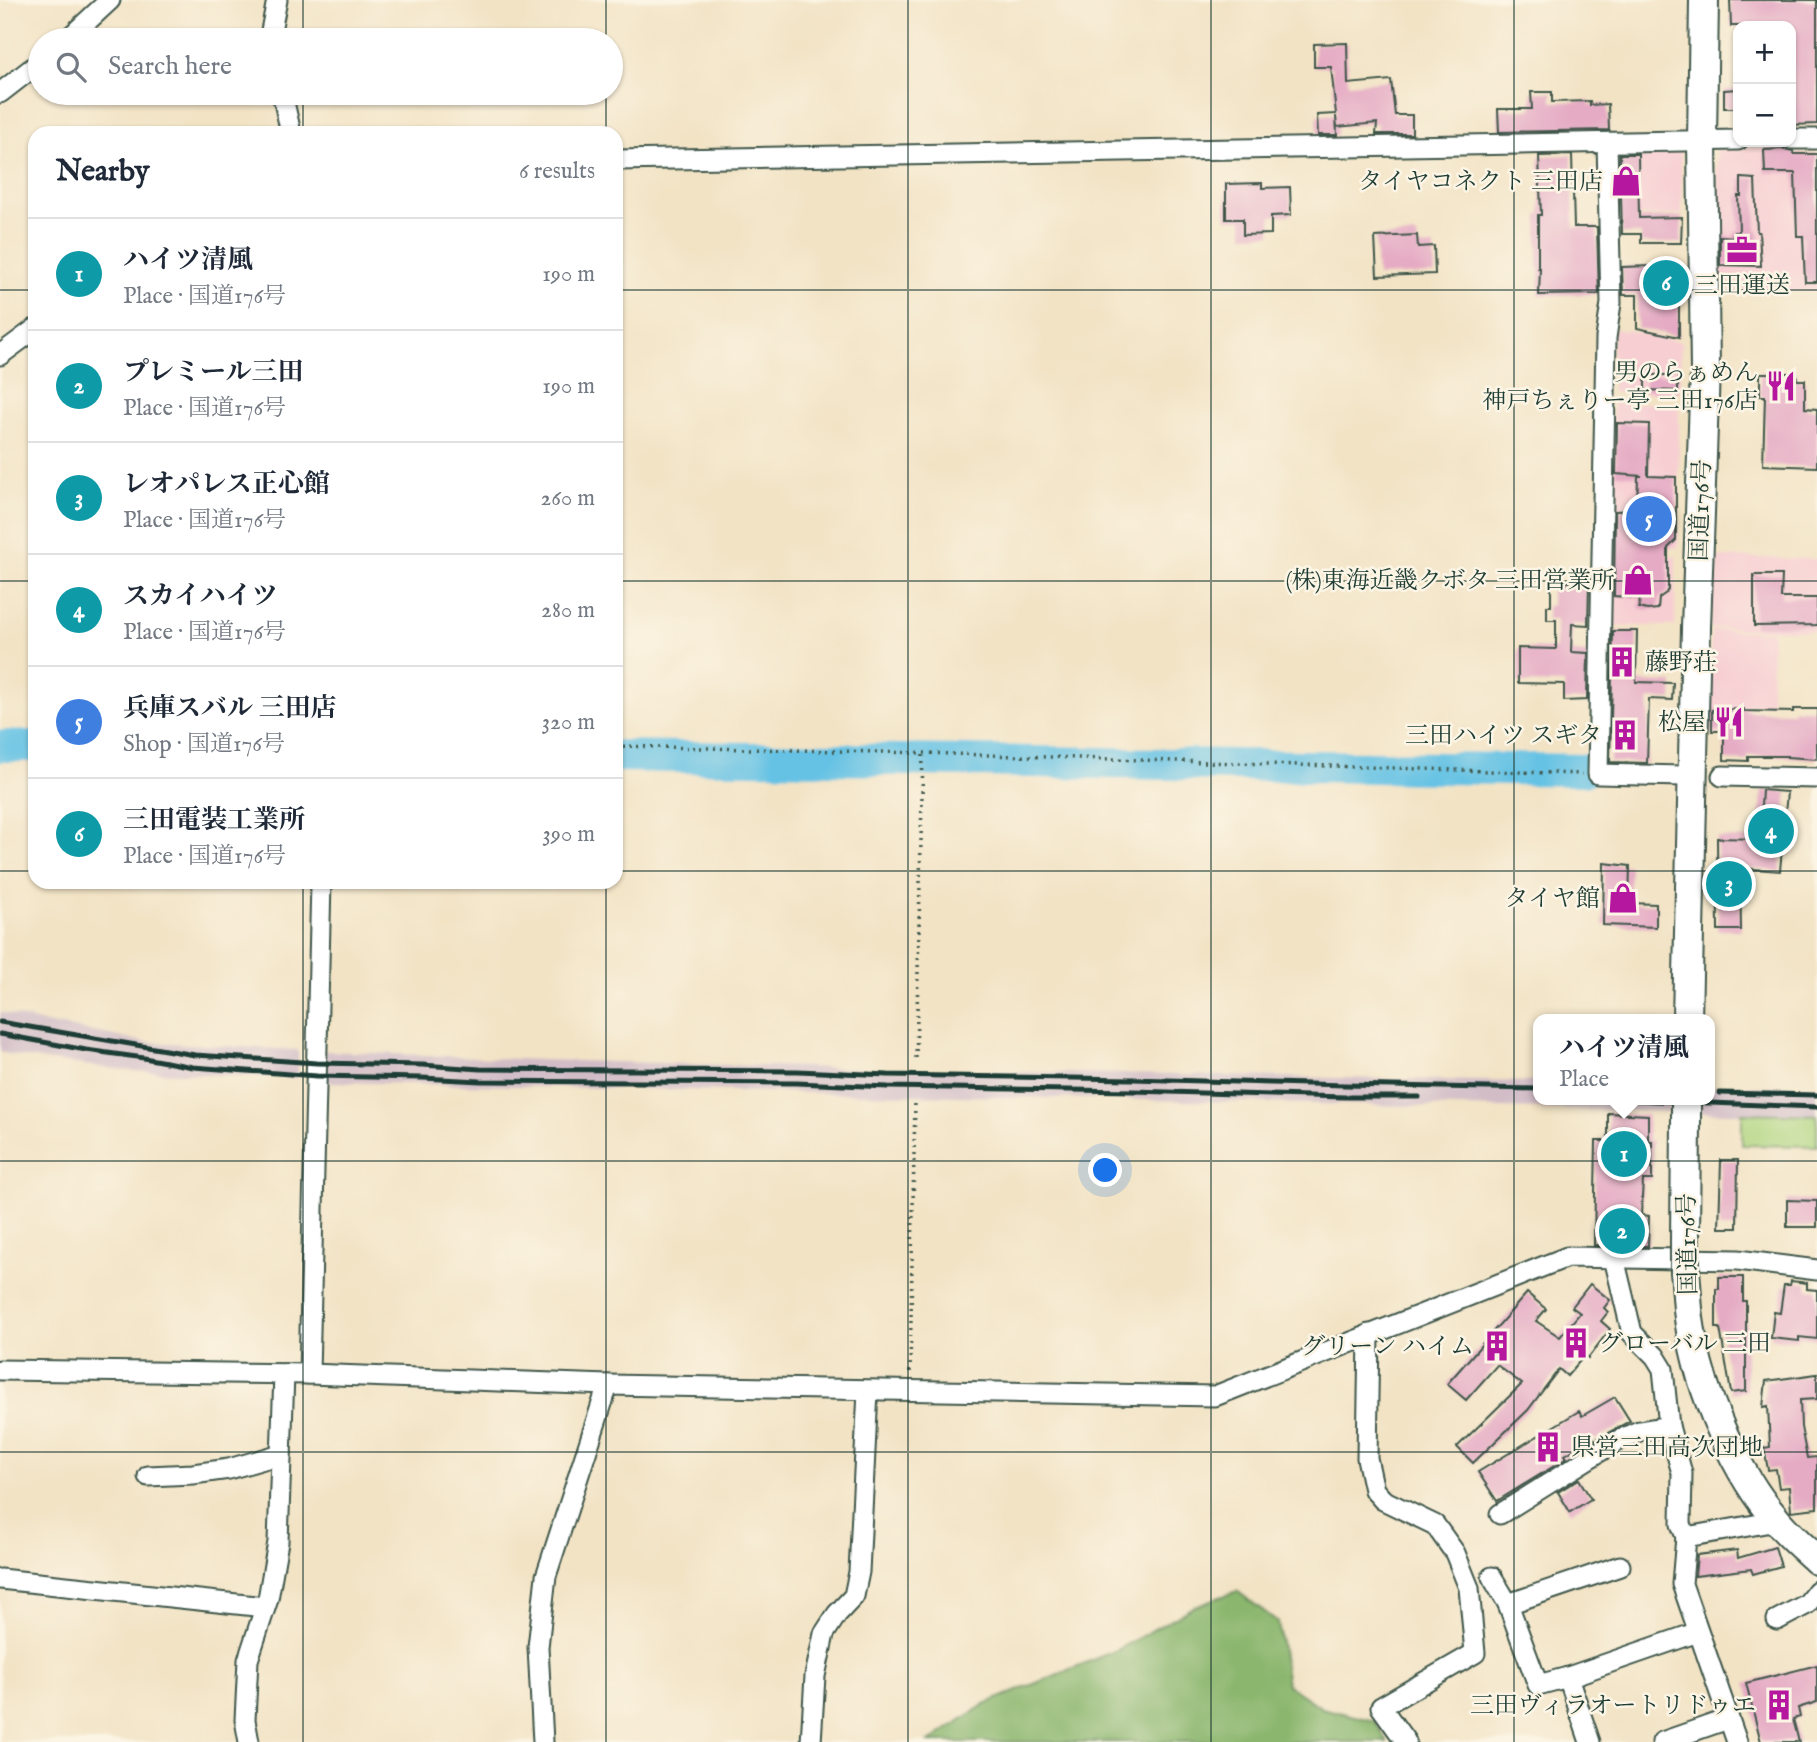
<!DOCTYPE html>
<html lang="en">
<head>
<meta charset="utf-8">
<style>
  :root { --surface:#fff; --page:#f6f6f7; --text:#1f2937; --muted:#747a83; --line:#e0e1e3; --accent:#0f766e }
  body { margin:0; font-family:"IM FELL English","Noto Serif JP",serif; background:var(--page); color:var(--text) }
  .controls { position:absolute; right:21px; top:21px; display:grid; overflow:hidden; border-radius:14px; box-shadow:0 2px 5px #0004 }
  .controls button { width:63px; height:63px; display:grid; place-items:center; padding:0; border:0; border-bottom:2px solid var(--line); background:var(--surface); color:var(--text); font:35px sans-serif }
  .you { position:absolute; left:1106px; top:1171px; width:24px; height:24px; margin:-18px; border:5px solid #fff; border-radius:50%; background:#1a73e8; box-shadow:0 0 0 10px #1a73e833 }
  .badge { display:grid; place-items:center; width:46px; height:46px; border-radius:50%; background:var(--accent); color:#fff; font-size:23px; font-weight:700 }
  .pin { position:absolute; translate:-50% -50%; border:4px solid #fff; box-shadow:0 2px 7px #0006 }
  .popup { position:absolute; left:1533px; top:1014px; width:182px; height:91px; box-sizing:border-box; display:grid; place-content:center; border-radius:14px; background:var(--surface); filter:drop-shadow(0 2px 5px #0005); font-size:23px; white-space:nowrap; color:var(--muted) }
  .popup b { font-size:26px; color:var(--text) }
  .popup::after { content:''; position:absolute; left:50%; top:100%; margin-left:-14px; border:14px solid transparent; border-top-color:var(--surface) }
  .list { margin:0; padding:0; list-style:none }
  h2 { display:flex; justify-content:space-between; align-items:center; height:91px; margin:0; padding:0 28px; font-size:30px }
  h2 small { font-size:23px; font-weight:400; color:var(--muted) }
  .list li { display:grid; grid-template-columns:46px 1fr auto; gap:21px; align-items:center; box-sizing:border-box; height:112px; padding:0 28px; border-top:2px solid var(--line) }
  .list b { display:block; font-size:26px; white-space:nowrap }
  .list p { margin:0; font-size:23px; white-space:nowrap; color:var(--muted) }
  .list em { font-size:23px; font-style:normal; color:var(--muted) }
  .icon { flex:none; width:38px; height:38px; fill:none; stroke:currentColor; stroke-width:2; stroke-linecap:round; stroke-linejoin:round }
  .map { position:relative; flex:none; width:1817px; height:1742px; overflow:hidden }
  .search { position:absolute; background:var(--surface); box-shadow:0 2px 5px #0004; left:28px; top:28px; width:595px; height:77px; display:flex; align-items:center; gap:18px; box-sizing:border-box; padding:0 24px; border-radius:38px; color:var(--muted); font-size:26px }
  .panel { position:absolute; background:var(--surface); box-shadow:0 2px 5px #0004; left:28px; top:126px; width:595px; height:763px; border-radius:21px }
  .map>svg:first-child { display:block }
</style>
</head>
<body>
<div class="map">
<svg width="1817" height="1742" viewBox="0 0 1817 1742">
  <rect width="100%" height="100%" fill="#fcf5e5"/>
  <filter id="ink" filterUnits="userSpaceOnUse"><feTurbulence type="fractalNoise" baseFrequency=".0143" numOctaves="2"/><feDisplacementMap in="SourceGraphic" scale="14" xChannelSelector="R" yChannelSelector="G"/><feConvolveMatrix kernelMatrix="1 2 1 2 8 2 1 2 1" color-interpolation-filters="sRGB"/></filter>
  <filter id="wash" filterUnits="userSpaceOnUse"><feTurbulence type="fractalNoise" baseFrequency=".00686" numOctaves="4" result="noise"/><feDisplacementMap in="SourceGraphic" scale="28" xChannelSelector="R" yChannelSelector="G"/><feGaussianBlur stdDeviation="1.57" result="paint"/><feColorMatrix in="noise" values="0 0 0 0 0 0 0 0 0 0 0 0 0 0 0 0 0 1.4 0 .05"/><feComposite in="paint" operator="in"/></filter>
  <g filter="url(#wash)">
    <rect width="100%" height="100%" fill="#f2e3c5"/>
    <g fill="#f7cfd3">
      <path d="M1756,147L1795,148L1796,181L1817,180V290L1715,294L1717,149Z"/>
      <path d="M1615,150H1681L1682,215H1615Z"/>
      <path d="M1612,329L1633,331L1681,342L1680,392L1672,394L1612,392Z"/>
      <path d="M1613,403H1679L1678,548H1608Z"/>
      <path d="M1608,555L1676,556L1675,626H1606Z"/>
      <path d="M1711,557L1817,559V631L1710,628Z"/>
      <path d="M1711,630L1772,632L1771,704H1748L1747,735L1710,734Z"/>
    </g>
    <g fill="#d2bdc7">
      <path d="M0,1012L35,1021L146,1042L298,1050V1078L132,1071L28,1058L0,1052Z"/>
      <path d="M324,1051L544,1060L876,1069L1538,1082V1100H1710V1086L1817,1087V1115L328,1082L323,1081Z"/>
    </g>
    <path fill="#add47e" stroke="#668859" stroke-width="2" d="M1742,1113L1817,1115V1146L1742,1145Z"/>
    <path fill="#8ab66d" stroke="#547a50" stroke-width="2" d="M1237,1591L1278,1622L1287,1685L1322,1708L1375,1721L1387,1742H929L985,1704L1117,1650L1195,1606Z"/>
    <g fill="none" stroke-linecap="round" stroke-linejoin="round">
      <g stroke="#66c2e4" stroke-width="32">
        <path d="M0,746H35"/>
        <path d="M616,756L1585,770"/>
      </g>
    </g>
    <g id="blocks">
      <g fill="#e5abc4">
        <path d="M1730,0H1817V124L1791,125V26H1731Z"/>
        <path d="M1347,43L1348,84L1391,80L1395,115H1412V134H1376L1377,123L1337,127L1336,116L1337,135H1318L1317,115L1336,114L1331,67H1314V44Z"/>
        <path d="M1738,89V108H1724V90Z"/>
        <path d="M1531,92H1552V102L1590,101V105L1608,104L1609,130L1499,132L1498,109H1532Z"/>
        <path d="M1784,149L1793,151L1794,154H1817V282H1805L1803,236H1797L1795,173H1765L1764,150Z"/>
        <path d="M1620,154H1638L1639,218L1682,217L1681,243H1641V234H1622Z"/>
        <path d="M1572,155L1574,227H1597L1599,294L1539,295L1540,268H1538V215H1541L1539,156Z"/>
        <path d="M1741,178L1755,179L1757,232H1759L1761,266L1720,265V236L1734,237L1735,232H1739L1738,196H1741Z"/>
        <path d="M1262,183V188L1290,187L1291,215L1271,216V234L1243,235V219H1226V184Z"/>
        <path d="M1417,235L1418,247L1434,246L1435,274L1377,276L1375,237Z"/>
        <path d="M1651,266V271H1679V337L1637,328V295H1623L1622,267Z"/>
        <path d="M1760,373H1796L1797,380H1805V408L1817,409V467L1763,465L1765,396H1760Z"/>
        <path d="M1645,375H1678V391L1645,390Z"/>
        <path d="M1617,423L1649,424L1648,476L1676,477V540L1668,548V589L1666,593L1659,598L1658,609L1647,610L1639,608L1640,598L1614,596L1615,511L1637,510L1638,476H1642L1616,474Z"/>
        <path d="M1754,575H1782L1781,598H1817V625L1754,626Z"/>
        <path d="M1566,582H1589L1588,625L1572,624L1571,652L1588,653L1587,700L1564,701V684L1518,683V648L1556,649V620H1547V606H1551V585H1566Z"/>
        <path d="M1613,631H1637L1636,682L1673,683L1672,700L1649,699L1647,763L1610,762Z"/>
        <path d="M1744,709V711L1793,712V709H1817V759L1787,757V756H1748V761L1724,760V731H1712V710Z"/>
        <path d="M1762,790L1787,792L1780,871L1740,868L1741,930H1718L1717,838L1759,839Z"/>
        <path d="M1604,863L1630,866L1629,903L1656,904V927L1603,925Z"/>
        <path d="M1608,1113L1648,1115V1141H1652V1180H1643L1641,1215L1649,1216L1648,1246L1594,1245L1596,1141H1608Z"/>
        <path d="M1721,1160H1738L1737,1228H1719Z"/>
        <path d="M1787,1200L1817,1201V1227H1787Z"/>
        <path d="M1719,1277H1743V1301H1746V1391L1731,1393L1720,1328H1716V1289H1719Z"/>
        <path d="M1791,1281L1807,1283V1289L1817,1290V1339L1799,1337V1341L1771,1338L1774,1312L1780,1313L1784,1285H1790Z"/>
        <path d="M1590,1284L1610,1300L1604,1308L1608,1312L1601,1321L1610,1329L1588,1358L1585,1355L1567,1376L1559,1369L1528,1410L1473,1463L1457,1447L1522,1384L1497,1365L1466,1400L1447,1384L1527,1293L1546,1309L1536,1321L1560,1337L1580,1313L1572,1307Z"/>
        <path d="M1817,1374V1399L1800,1400L1801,1427L1807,1458L1817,1457V1508L1791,1511L1789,1487L1779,1488L1776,1469L1768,1470L1764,1448L1770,1447L1768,1406L1763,1407L1766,1381Z"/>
        <path d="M1615,1397L1630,1421L1595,1440L1593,1438L1565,1455L1567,1458L1497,1501L1478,1472L1579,1411L1582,1416Z"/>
        <path d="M1579,1479L1591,1499L1570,1512L1558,1492Z"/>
        <path d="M1775,1547L1781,1566L1753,1574L1751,1569L1695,1576L1697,1555L1737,1550L1738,1558Z"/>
        <path d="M1817,1665V1702L1798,1708L1800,1717L1793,1719L1799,1742H1761L1746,1683Z"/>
      </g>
    </g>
  </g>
  <g filter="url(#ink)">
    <use href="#blocks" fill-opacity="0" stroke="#3f564a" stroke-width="2"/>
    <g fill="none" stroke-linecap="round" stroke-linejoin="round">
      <g stroke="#3f564a" stroke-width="23">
        <g id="minor">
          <path d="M67,40L110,0"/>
          <path d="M271,40L270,36L277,0"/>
          <path d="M0,93L40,62"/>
          <path d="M282,93L291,133"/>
          <path d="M1791,139H1817"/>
          <path d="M1607,143L1611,303L1606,338L1598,774L1683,776"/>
          <path d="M616,160L1738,140"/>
          <path d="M0,355L35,329"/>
          <path d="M1722,776L1817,778"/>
          <path d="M1614,1258L1632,1333L1655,1356L1663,1369L1669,1426L1682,1473L1681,1524L1686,1537"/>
          <path d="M1369,1334L1367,1458L1374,1490L1383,1500L1435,1525L1455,1553L1469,1588L1475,1653L1381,1707L1406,1742"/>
          <path d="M0,1370L309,1374L608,1385L1215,1396L1567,1257L1738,1260L1817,1270"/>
          <path d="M309,1374L321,882"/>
          <path d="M148,1476L193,1474L229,1469L281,1454"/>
          <path d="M1500,1514L1615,1442L1639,1431L1669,1426"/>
          <path d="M1492,1577L1508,1604L1538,1685L1568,1677L1590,1742"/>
          <path d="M0,1579L265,1607"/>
          <path d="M1508,1604L1620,1566"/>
          <path d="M1777,1620L1807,1604L1817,1591"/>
          <path d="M1568,1677L1698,1632"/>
          <path d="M249,1742L245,1720L248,1660L268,1599L278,1542L284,1374"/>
          <path d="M543,1742L538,1647L546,1576L608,1385"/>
          <path d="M811,1742L815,1676L824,1634L837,1614L854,1596L859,1572L868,1391"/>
          <path d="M1662,1742L1728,1719"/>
          <path d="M1737,1742L1682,1584L1686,1537L1777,1521"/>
        </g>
      </g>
      <g stroke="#3f564a" stroke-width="32">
        <g id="highway">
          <path d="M1687,1019L1696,628L1705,369L1702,141L1704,0"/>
          <path d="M1685,1238L1686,1122"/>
          <path d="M1685,1272C1687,1289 1687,1308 1690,1325C1699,1389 1735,1474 1779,1523C1790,1536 1804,1548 1817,1560"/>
        </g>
      </g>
      <g stroke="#3f564a" stroke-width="3.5" stroke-dasharray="2 5" stroke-linecap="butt">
        <path d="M616,746L923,753L1582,774"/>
        <path d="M916,1058L923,753"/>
        <path d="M910,1372L915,1099"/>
      </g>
      <use href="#minor" stroke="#fff" stroke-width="19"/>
      <use href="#highway" stroke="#fff" stroke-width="28"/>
      <g stroke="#1f3d34" stroke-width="5">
        <path d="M0,1022L195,1055L317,1063L422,1065L480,1069L798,1071L888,1075L1133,1079L1345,1085L1538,1089"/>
        <path d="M0,1034L86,1050L144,1058L193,1067L317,1076L422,1078L480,1081L797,1083L888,1087L1133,1091L1345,1097H1419"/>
        <path d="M1720,1093L1817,1095"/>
        <path d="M1633,1100L1817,1107"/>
      </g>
      <g stroke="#3f564a" stroke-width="32" stroke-linecap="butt">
        <g id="highway-bridge">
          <path d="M1686,1122V1100"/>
          <path d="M1685,1272V1238"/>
        </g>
      </g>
      <use href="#highway-bridge" stroke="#fff" stroke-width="28"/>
    </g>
  </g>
  <path fill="none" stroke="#1f3d34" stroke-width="2" stroke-opacity="0.55" d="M303,0V40M606,0V40M908,0V1742M1211,0V1742M1514,0V1742M303,93V133M606,93V133M0,290H35M616,290H1817M0,581H35M616,581H1817M0,871H35M616,871H1817M303,882V1742M606,882V1742M0,1161H1817M0,1452H1817"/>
  <defs>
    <g id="shop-bare" transform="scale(2.415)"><path d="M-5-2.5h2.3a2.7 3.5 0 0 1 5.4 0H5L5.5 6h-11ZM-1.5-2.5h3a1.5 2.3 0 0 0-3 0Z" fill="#b5179e" stroke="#fcf5e5" stroke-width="2.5" paint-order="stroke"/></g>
    <g id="office-bare" transform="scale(2.415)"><path d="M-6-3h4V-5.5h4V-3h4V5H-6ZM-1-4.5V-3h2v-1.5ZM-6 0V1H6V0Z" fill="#b5179e" stroke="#fcf5e5" stroke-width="2.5" paint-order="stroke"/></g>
    <g id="restaurant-bare" transform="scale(2.415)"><path d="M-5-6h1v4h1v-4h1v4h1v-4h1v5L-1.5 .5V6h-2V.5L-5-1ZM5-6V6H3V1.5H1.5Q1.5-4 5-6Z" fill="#b5179e" stroke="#fcf5e5" stroke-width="2.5" paint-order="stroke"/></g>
    <g id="building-bare" transform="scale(2.415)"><path d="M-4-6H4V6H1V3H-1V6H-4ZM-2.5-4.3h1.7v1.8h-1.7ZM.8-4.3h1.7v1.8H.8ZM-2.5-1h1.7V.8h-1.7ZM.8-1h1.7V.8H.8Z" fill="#b5179e" stroke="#fcf5e5" stroke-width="2.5" paint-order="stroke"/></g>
  </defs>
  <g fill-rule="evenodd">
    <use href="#shop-bare" x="1626" y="181"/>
    <use href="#office-bare" x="1742" y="250"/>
    <use href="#restaurant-bare" x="1781" y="386"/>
    <use href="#shop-bare" x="1638" y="580"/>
    <use href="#building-bare" x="1622" y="662"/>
    <use href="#restaurant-bare" x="1729" y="722"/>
    <use href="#building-bare" x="1625" y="735"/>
    <use href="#shop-bare" x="1623" y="898"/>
    <use href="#building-bare" x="1576" y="1343"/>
    <use href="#building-bare" x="1497" y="1346"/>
    <use href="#building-bare" x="1548" y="1447"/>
    <use href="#building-bare" x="1779" y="1705"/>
  </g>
  <g text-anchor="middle" stroke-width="5" stroke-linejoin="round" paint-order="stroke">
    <g font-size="24" fill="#1f3d34" stroke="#fcf5e5" text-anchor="end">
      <text x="1603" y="189">タイヤコネクト 三田店</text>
      <text x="1742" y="293" text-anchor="middle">三田運送</text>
      <text x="1758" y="380">男のらぁめん<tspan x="1758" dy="28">神戸ちぇりー亭 三田176店</tspan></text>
      <text x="1615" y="588">(株)東海近畿クボタ 三田営業所</text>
      <text x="1645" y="670" text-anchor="start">藤野荘</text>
      <text x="1706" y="730">松屋</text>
      <text x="1602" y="743">三田ハイツ スギタ</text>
      <text x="1600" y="906">タイヤ館</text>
      <text x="1599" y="1351" text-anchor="start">グローバル 三田</text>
      <text x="1474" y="1354">グリーン ハイム</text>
      <text x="1571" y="1455" text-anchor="start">県営三田高次団地</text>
      <text x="1756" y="1713">三田ヴィラオートリドゥエ</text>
    </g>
    <g font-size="24" fill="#1f3d34" stroke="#fcf5e5">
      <text transform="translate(1700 510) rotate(-88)" y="8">国道176号</text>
      <text transform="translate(1687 1244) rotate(-91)" y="8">国道176号</text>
    </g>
  </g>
</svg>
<div class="controls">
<button>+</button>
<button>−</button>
</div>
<div class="you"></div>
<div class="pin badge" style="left:1624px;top:1154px;background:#0f9aa8">1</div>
<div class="popup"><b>ハイツ清風</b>Place</div>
<div class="pin badge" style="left:1622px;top:1231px;background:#0f9aa8">2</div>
<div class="pin badge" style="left:1729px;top:884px;background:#0f9aa8">3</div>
<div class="pin badge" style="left:1771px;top:831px;background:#0f9aa8">4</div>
<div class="pin badge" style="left:1649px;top:519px;background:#3f7fe0">5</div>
<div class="pin badge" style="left:1666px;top:283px;background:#0f9aa8">6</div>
<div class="search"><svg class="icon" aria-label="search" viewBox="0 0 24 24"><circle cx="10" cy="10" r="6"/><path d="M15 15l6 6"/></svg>Search here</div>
<section class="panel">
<h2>Nearby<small>6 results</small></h2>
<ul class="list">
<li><span class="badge" style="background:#0f9aa8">1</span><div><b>ハイツ清風</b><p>Place · 国道176号</p></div><em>190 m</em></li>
<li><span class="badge" style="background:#0f9aa8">2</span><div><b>プレミール三田</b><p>Place · 国道176号</p></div><em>190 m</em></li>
<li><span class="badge" style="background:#0f9aa8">3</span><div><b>レオパレス正心館</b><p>Place · 国道176号</p></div><em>260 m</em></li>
<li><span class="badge" style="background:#0f9aa8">4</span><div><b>スカイハイツ</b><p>Place · 国道176号</p></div><em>280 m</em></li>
<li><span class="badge" style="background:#3f7fe0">5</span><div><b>兵庫スバル 三田店</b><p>Shop · 国道176号</p></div><em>320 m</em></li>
<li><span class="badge" style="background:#0f9aa8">6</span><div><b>三田電装工業所</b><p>Place · 国道176号</p></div><em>390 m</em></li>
</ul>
</section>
</div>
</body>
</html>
